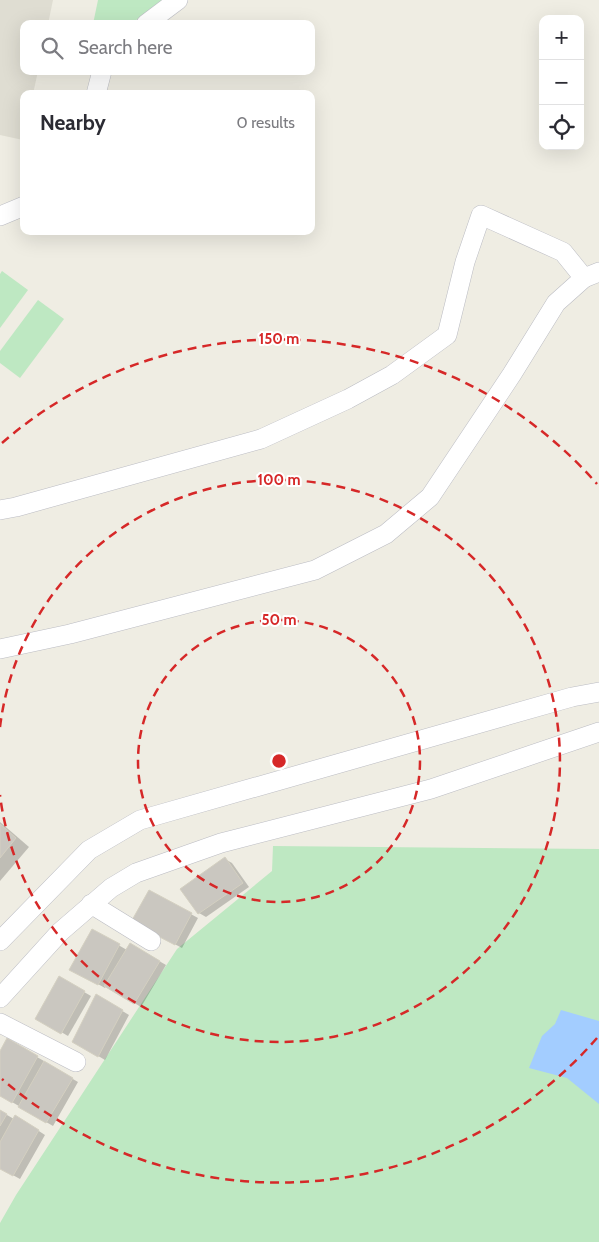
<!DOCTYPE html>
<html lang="en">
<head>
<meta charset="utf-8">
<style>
  :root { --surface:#fff; --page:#f2f2f3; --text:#2b2b33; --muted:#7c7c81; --line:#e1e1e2 }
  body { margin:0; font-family:Cabin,sans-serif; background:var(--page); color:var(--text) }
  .controls { position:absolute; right:15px; top:15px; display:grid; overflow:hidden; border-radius:10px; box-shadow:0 5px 20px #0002 }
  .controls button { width:45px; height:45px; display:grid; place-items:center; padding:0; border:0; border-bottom:1px solid var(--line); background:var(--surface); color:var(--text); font:25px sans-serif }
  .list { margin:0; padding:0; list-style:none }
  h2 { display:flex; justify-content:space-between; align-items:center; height:65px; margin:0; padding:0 20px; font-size:21px }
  h2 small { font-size:16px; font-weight:400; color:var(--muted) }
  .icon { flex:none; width:28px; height:28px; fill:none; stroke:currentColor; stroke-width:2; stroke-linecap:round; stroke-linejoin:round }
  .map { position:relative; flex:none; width:599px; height:1242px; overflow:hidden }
  .search { position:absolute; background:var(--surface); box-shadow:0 5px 20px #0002; left:20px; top:20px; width:295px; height:55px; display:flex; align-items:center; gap:12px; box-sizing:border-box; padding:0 18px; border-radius:10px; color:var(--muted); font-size:19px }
  .panel { position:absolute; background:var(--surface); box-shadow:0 5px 20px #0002; left:20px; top:90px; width:295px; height:145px; border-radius:10px }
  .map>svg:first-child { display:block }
</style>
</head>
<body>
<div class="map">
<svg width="599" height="1242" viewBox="0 0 599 1242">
  <rect width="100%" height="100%" fill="#efede3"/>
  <path fill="#dfddd2" d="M0,0H53L48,24H24V71H38L33,94H24L23,140L0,135Z"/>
  <g fill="#bee8c2">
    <path d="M98,0H162L131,24H93Z"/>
    <path d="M2,271L28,290L0,328V274Z"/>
    <path d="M38,300L64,319L20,378L0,363V351Z"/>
    <path d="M273,846L599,849V1242H0V1223L16,1195L177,949L272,871Z"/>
  </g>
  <path fill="#a3cdff" d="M561,1010L599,1021V1104L567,1078L529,1068L542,1036L555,1024Z"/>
  <g fill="#0003">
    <path d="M0,822L29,847L0,881Z"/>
    <path d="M225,859L232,863L249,887L206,917L199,913Z"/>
    <path d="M149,891L198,918L182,948L133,922Z"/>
    <path d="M92,930L127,950L130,944L166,965L141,1007L106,986L105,988L71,969Z"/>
    <path d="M60,978L91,996L68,1036L37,1018Z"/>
    <path d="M96,995L129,1015L105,1060L73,1041Z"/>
    <path d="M7,1040L44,1061V1062L78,1082L53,1126L0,1095V1053Z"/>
    <path d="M0,1111L14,1119L22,1120L45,1135L20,1179L0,1168Z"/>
  </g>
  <g fill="#cac7c0" stroke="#d4d0c1">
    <path d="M0,824L16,838L0,858Z"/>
    <path d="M225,857L243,883L198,914L180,889Z"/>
    <path d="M149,890L192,913L175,945L131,922Z"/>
    <path d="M92,929L120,944L98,985L69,970Z"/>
    <path d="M130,943L160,961L134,1004L104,986Z"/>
    <path d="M59,976L85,991L61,1034L35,1019Z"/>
    <path d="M96,994L123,1010L98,1057L72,1042Z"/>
    <path d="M7,1038L38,1056L12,1103L0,1096V1051Z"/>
    <path d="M44,1061L73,1078L46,1123L18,1107Z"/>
    <path d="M0,1110L7,1114L0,1126Z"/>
    <path d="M15,1115L39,1130L13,1176L0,1169V1142Z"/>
  </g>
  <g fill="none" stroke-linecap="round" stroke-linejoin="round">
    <g stroke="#bbbcc3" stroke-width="20">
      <g id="minor">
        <path d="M146,24L178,0"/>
        <path d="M96,94L102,71"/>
        <path d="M0,216L24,206"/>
        <path d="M0,510L16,507L261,439L348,399L392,375L447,335L465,262L481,215L563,252L584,278"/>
        <path d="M0,649L70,634L315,570L386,534L430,497L512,374L556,303L584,278L599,272"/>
        <path d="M91,904L151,941"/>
        <path d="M0,941L89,850L140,820L572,697L599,692"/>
        <path d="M0,998L60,932L111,888L136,873L221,843L431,789L599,732"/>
        <path d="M0,1023L76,1062"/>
      </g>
    </g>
    <use href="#minor" stroke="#fff" stroke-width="19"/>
  </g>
  <g fill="none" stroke="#d62828" stroke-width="2.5" stroke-dasharray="9 6">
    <circle cx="279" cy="761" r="141"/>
    <path d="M0 727A281 281 0 1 1 0 795"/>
    <path d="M597 1038A422 422 0 0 1 2 1079M2 443A422 422 0 0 1 597 484"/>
  </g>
  <circle cx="279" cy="761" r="8" fill="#d62828" stroke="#fff" stroke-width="2.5"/>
  <g font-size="15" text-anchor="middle" font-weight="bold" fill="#d62828" stroke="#fff" stroke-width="4" stroke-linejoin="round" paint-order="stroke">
    <text x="279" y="344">150 m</text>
    <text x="279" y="485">100 m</text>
    <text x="279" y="625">50 m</text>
  </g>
</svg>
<div class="controls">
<button>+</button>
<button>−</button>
<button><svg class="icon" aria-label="locate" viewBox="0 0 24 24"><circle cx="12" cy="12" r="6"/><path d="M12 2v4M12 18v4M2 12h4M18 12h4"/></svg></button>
</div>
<div class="search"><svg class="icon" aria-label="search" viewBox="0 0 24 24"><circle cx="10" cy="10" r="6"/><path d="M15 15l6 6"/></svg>Search here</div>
<section class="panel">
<h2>Nearby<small>0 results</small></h2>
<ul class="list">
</ul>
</section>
</div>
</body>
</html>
